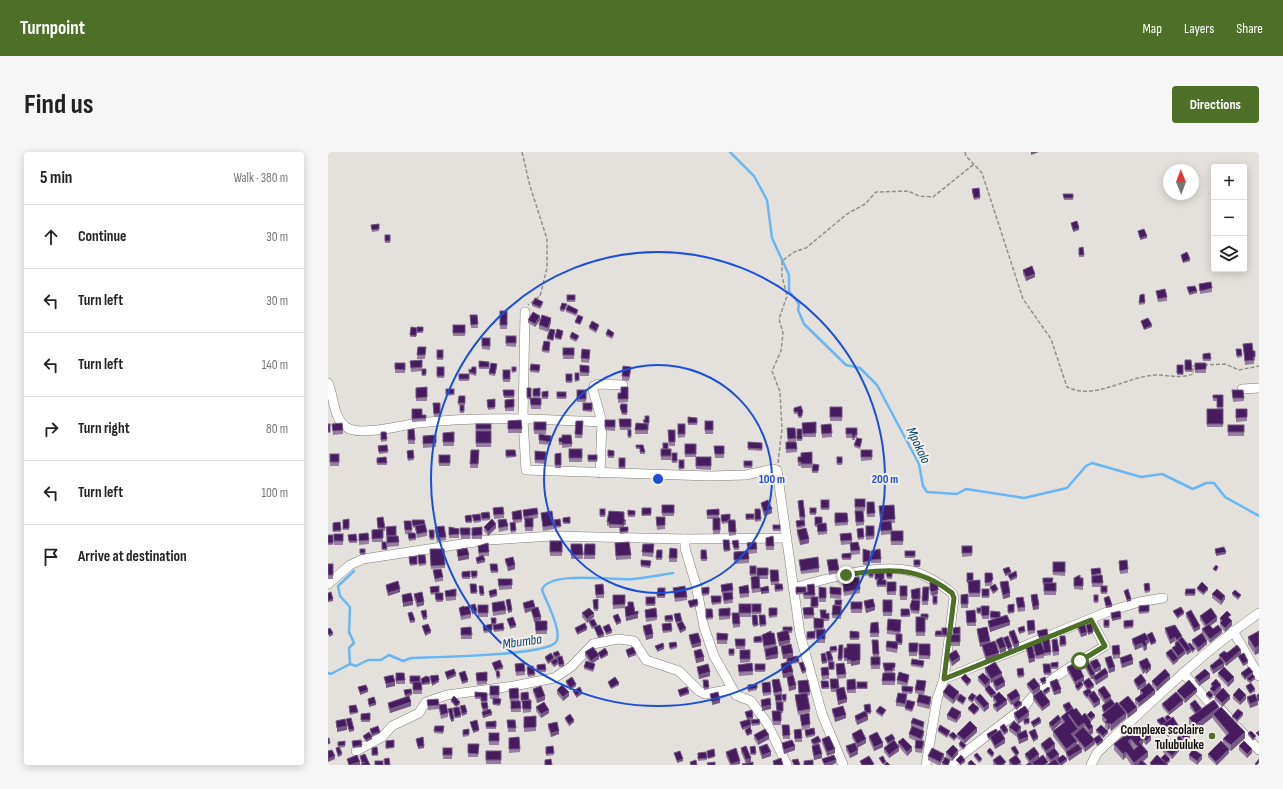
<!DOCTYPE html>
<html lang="en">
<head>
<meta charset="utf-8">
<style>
  :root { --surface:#fff; --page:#f6f6f6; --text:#222; --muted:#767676; --line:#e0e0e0; --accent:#4d6f27 }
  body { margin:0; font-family:"Sofia Sans Condensed",sans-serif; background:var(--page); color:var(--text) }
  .controls { position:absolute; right:12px; top:12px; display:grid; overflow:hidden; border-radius:4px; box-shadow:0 2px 10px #0003 }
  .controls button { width:36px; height:36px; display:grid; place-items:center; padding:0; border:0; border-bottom:1px solid var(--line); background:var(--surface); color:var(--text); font:20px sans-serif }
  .compass { position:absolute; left:835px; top:12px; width:36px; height:36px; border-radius:50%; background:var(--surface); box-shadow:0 2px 10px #0003; rotate:359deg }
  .stop { position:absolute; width:12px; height:12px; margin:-9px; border:3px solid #4d6f27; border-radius:50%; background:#fff }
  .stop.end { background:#4d6f27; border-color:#fff; box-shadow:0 1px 4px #0008 }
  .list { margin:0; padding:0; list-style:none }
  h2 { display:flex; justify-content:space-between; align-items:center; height:52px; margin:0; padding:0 16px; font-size:17px }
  h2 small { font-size:13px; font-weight:400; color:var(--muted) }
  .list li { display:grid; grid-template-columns:26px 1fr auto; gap:12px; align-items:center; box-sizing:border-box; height:64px; padding:0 16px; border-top:1px solid var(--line) }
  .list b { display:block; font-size:15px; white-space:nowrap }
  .list em { font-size:13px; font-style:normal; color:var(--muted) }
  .icon { flex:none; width:22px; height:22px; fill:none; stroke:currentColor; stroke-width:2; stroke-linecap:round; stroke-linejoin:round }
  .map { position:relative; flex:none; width:931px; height:613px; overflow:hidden; border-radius:4px }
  header { display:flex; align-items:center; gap:24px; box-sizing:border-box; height:56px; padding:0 20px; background:var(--accent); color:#fff }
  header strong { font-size:19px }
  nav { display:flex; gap:22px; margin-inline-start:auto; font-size:14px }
  .intro { display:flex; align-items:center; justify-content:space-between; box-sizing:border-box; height:96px; padding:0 24px }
  h1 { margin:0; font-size:28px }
  .button { padding:10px 18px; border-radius:4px; background:var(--accent); color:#fff; font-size:14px; font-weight:700 }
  main { display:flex; gap:24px; padding:0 24px }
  aside { flex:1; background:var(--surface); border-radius:4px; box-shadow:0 2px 10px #0003 }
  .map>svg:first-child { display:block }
</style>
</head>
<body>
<header>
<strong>Turnpoint</strong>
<nav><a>Map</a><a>Layers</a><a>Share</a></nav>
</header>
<div class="intro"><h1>Find us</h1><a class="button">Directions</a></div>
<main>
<aside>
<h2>5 min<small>Walk · 380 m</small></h2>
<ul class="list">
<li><svg class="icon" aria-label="ahead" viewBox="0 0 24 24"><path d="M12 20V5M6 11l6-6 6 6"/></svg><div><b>Continue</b></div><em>30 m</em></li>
<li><svg class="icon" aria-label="left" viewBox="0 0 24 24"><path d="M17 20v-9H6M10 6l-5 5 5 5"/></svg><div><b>Turn left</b></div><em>30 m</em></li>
<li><svg class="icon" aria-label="left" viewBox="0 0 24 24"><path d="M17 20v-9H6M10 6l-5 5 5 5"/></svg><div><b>Turn left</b></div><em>140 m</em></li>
<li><svg class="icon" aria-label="right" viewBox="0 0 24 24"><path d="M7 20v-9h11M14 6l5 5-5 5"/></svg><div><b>Turn right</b></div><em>80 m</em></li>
<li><svg class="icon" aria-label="left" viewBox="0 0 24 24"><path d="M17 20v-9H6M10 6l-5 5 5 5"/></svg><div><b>Turn left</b></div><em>100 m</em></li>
<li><svg class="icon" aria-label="arrive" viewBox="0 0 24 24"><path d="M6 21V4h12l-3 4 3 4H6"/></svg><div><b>Arrive at destination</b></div></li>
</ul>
</aside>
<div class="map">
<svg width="931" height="613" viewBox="0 0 931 613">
  <rect width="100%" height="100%" fill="#e4e1dc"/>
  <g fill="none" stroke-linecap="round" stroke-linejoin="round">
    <g stroke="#6ab6f4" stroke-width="2.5">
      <path d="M402,0L426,24L439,48L444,86L461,123V139L471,152L470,158L476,172L518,213L532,216L549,233L591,312L595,334L599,340L629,342L638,337L696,346L739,336L758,314L764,311L813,325L834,322L865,337L878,331H886L897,345L931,364"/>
      <path d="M22,512L21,496L26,491L21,480L22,455L12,444L10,434L26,419"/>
      <path d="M0,521L3,522L22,512L28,514L40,508H53L61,503L75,509L83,506C105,505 218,504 228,490C235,480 218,449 214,438C220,418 286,429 305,427C318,426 331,423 345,421"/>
    </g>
    <g stroke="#827e7a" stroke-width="10">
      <g id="minor">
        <path d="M197,160L195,268L198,318L382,324L418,323L445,317L449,318L472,482L494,562L515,613"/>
        <path d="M0,231C6,244 5,266 18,275C31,285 74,273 90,271C150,264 213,267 274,270"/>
        <path d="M914,237L931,236"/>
        <path d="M272,321L274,270L265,238L266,234L270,232L295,233"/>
        <path d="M357,387V396L368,433L376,475L386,504L408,543L423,549L439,571L459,613"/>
        <path d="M0,432L22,413L35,407L160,388L225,384L357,387L459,386"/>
        <path d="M465,436C500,427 547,411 583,419C596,422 613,432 624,441L626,446L616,527L609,547L598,613"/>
        <path d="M905,479L931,524"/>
        <path d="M855,521L880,549L887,551L900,565"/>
        <path d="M616,527L779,460L811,450L835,446"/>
        <path d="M909,575L931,598"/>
        <path d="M28,599L54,585L64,574L91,561L98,550L119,543L186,534L226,526L243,515L265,492L290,487L306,489L318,508L351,519L371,539L377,542L404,537"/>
        <path d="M623,613L635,602L696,555C713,530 752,509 777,494L763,468"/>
        <path d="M763,613L769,601C821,552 872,502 931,461"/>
      </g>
    </g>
    <g stroke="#92908c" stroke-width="1.5" stroke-dasharray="4 2" stroke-linecap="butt">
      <path d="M194,0L202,34L219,87V116L212,144L200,153"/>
      <path d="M637,0L638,4L654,21L695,147L723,187L739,235C767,249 799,224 828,223C841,223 852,227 865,222V214H869"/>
      <path d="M876,213L897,212L911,218L931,214"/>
      <path d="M450,311L454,277L452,240L444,219L453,199L455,181L451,167L459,144L454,124V109L466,100L478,96L519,62L537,52L548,40L580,39L591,44L605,45L646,12"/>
    </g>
    <use href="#minor" stroke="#fff" stroke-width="9"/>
  </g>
  <g fill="#957e9e">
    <path d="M644,39L652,45V47L646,48Z"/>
    <path d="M735,42H745V48H736Z"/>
    <path d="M51,72V79L44,80L43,73Z"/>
    <rect x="57" y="83" width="5" height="8"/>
    <path d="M755,95L756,105H751V96Z"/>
    <path d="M695,118L707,125L698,129L695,122Z"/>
    <path d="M871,132L884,136V140L872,142Z"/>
    <path d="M828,139L839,145V149L830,150Z"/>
    <path d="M816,142L817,152L811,153V151Z"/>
    <rect x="239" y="143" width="8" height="7"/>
    <path d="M204,152H215L212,157L204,154Z"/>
    <path d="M239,154L236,160L232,159V157Z"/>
    <path d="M238,158L250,160L248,164L238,160Z"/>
    <rect x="172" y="159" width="7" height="18"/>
    <path d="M142,163H149L150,176H143Z"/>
    <path d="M255,167L252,173L247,171V170Z"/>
    <path d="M200,168H212L207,175L200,171Z"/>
    <path d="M223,170L220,180L211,177V173Z"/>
    <rect x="125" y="173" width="12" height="11"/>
    <path d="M83,175L89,176L88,185H82Z"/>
    <rect x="89" y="175" width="6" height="6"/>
    <path d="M261,175H271L268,181L261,177Z"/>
    <path d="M227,180L225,189L219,188V186Z"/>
    <path d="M235,181L233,188L227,187V185Z"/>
    <path d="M278,182L286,183L284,187L278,184Z"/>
    <path d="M178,184H188V195L178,194Z"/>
    <path d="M242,185L251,186L248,190L242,187Z"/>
    <path d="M154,186H162V198L154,197Z"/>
    <path d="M222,192L221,201L214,200V198Z"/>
    <path d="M915,192L925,199L927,205V208L926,209V212L917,213Z"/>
    <path d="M90,195H98L97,207H89Z"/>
    <rect x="235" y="196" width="11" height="11"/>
    <rect x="109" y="198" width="6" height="10"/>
    <path d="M908,199L914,203V205L909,206Z"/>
    <path d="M262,201L261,211L253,210V206Z"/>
    <path d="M882,201L883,209H875V202Z"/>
    <path d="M94,208V217H98V224H94V219L83,220L82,209Z"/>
    <path d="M857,208H863L864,220H857Z"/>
    <path d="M151,209L161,210V217H151Z"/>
    <rect x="67" y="211" width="10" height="10"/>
    <rect x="867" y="211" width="11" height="10"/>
    <path d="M203,212L212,213L211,221L202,220Z"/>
    <path d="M252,213L261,214V224H252Z"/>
    <rect x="849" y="213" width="6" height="10"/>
    <path d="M169,214L167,224L161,223V221Z"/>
    <rect x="109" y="215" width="7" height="11"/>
    <path d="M148,215V224L141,222V229H131V222H141V217L143,218Z"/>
    <path d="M184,215H188V220L184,221Z"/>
    <rect x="175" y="218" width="7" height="12"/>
    <path d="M303,219L301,229L294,228V224Z"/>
    <path d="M247,221H251V229L247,230Z"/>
    <rect x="238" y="222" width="6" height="9"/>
    <path d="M99,235V249H88V236Z"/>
    <path d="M300,235V250L290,251V241H293Z"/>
    <path d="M199,236L203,246H213V257H203L202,247H199Z"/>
    <path d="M212,236V245L205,246V237Z"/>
    <path d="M118,237H126V243L118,244Z"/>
    <path d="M175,238H186V246H176Z"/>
    <rect x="249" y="238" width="9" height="12"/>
    <path d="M904,238H915L916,249L905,250Z"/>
    <path d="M220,239V247H214V240Z"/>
    <rect x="229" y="240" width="9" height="7"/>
    <path d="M885,243H895V275H879V257H889V249H885Z"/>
    <path d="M131,244H137V253H136V261H132V253H130Z"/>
    <path d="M167,247V257L160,258L159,248Z"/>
    <path d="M186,247V259H177V248Z"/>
    <path d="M105,251L112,261V265H106Z"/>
    <path d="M255,251H264V260L255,259Z"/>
    <path d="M299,252V263H294L292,255Z"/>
    <rect x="502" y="255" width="12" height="14"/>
    <path d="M466,256L475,260V262H474V266H470V262H466Z"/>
    <path d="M84,257L94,263H98V269L84,270Z"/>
    <path d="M908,257H919V269L908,270Z"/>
    <path d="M321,264V273H320V282H307L308,271H316L315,270V268H317Z"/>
    <path d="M360,265L369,266V273H360Z"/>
    <path d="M291,267H303V286H300V278H292Z"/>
    <path d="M193,268L194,281H180V269Z"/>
    <path d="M277,268H287V279L277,278Z"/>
    <path d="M248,269H255L254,286H247Z"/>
    <rect x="377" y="269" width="8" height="13"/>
    <rect x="206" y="270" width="12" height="12"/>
    <path d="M488,270V285H475L474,271Z"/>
    <path d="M4,272L15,278V282L5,283Z"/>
    <rect x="148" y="272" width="15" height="23"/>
    <path d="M350,272H357V285L350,286Z"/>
    <path d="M493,273L504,281V285L494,286Z"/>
    <rect x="900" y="273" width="16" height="11"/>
    <path d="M518,276H529V286L534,289L532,297L526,295L529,286H527V288H524V286H518Z"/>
    <path d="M86,277L87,292H80V278Z"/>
    <rect x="469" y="277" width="5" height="12"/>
    <path d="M340,278H347V294H341Z"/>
    <path d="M53,280H58L59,289L53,290Z"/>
    <path d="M126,280V294H115V281Z"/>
    <path d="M459,280L468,286L469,300L458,301V290H460Z"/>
    <path d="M108,283V295L95,296V284Z"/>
    <path d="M243,283L244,295L234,296V293H231V286H234Z"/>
    <path d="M223,287V293L211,292V288Z"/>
    <path d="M420,290L434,291V299L420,298Z"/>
    <rect x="357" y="292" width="11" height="13"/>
    <path d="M308,293L317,300V302H312V297H308Z"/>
    <path d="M50,294L60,299V301L51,302Z"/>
    <path d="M386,294H396V306H387Z"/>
    <rect x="241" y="297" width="13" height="13"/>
    <rect x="333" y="297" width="10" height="11"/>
    <path d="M85,298L86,308L80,309L79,299Z"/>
    <path d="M143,298H151L150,316H142Z"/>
    <path d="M178,298H187L188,305L178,306Z"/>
    <path d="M280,298L286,299V306H280Z"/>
    <path d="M533,298H544V308L533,309Z"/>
    <path d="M218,300V312L207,311V308Z"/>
    <path d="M484,300V316H473V314H470V305H473Z"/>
    <path d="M233,301V316H227V302Z"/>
    <rect x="344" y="301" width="5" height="10"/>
    <rect x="2" y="302" width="9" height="12"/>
    <rect x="111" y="303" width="11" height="11"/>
    <rect x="260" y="303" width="9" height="7"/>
    <path d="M58,305L59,313H49V306Z"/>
    <path d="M368,305H383V318L368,317Z"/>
    <rect x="509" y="305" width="5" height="8"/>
    <rect x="291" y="306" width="6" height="11"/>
    <path d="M351,308H356V317L351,318Z"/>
    <rect x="416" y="309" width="8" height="7"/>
    <path d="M485,312L491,313L490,321H484Z"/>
    <rect x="527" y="347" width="10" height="12"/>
    <rect x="493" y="348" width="8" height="10"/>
    <path d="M470,349L477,365V375L469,377L468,369H472Z"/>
    <path d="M539,350H546L547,365H539Z"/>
    <path d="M433,351L444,361L436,364L433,354Z"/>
    <rect x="334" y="353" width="12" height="11"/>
    <path d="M551,354L567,367V371H563L564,379H575V393H563V382L553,383Z"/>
    <path d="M165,356L176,362V366L166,367Z"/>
    <rect x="314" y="356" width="9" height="8"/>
    <rect x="482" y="356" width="6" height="7"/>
    <rect x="272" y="357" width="5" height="8"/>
    <path d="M391,357V366H392V382H385V367H379V358Z"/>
    <path d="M427,357H432L433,369L427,370Z"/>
    <path d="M195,358L210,362V366L205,367V379H197V368H196Z"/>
    <path d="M300,358L307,359V365H300Z"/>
    <path d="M184,360L194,367V370L187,371L188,380L183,381L182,371L185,370Z"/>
    <path d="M153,361L162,366V368L154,369Z"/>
    <path d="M213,361L226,373V377L215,379Z"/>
    <path d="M507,361H519L520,373L507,374Z"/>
    <rect x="418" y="362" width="8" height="6"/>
    <path d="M143,363L144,371H138L137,364Z"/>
    <path d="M144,363L153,368V370L146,371Z"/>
    <path d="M393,363L402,368H407L408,383L401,384L400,371L394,372Z"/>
    <path d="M527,363L536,370V373L528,374Z"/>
    <path d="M242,365V372H235V366Z"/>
    <path d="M328,365H337V377L329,378Z"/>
    <path d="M487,365L499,379V382L490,383L489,375H487Z"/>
    <path d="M49,366L57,376V379H55V390H44V378L50,377Z"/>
    <path d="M21,367V378H15V368Z"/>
    <path d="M232,367L233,375L227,376L226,368Z"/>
    <path d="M296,367L298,369V373H296V375H300V381L292,382V376H281V374H279V370Z"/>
    <path d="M84,368L99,380V384L89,386L87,375L85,376Z"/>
    <path d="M170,368L180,374V378L171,380L170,372Z"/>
    <path d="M76,369H83L84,381H87L88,388L81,389L80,382H77Z"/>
    <path d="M12,370L13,380H5V371Z"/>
    <rect x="445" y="373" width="7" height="6"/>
    <path d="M538,374H546V387L538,388Z"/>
    <path d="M58,375L68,384L71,390V394L59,395Z"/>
    <path d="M107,375L118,385V388L109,390L107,379Z"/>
    <path d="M121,375L131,377V386H121Z"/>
    <path d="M154,375V387H144V376Z"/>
    <path d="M156,375L168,376L160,384L156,379Z"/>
    <path d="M132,376H142V387H133Z"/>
    <path d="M101,378H106V388H102Z"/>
    <path d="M469,378L481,391L472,393L469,382Z"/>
    <path d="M529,379L536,385V387L530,388Z"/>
    <rect x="6" y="382" width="9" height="11"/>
    <path d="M28,382L29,391H21L20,383Z"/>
    <path d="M31,382L41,388V392L31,393Z"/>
    <path d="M512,382L524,388V391L532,398V402L523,403L522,392L513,393Z"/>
    <rect x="0" y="383" width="5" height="10"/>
    <path d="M438,386L446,394V398H438Z"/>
    <path d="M395,388H401L402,399L396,400Z"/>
    <path d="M410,388L411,398H406L404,389Z"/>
    <rect x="222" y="389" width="12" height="15"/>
    <path d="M54,390H58L59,398H54Z"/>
    <path d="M287,391L303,403V407L288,408Z"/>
    <path d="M419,391L429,397V401L421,402V411L406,412V404L420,399Z"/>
    <path d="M243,392H254L255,407H243Z"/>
    <path d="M257,392H267V407H256Z"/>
    <path d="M315,392L326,396L325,405L314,404Z"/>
    <path d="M150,394L161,400V404H156L157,410L149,412L148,406L151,405Z"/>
    <path d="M634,394H644V404L634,405Z"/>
    <rect x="32" y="397" width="5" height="6"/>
    <path d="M102,397L117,413V416L103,417Z"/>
    <path d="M535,397L542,409V413H535Z"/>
    <path d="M329,398H334V408H328Z"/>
    <path d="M373,398H378L379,409H373Z"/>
    <path d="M543,399L553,407V411H543Z"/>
    <rect x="577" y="399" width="10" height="7"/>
    <path d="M349,401V410H341V406Z"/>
    <path d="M523,401V408H514V402Z"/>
    <path d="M90,403H97L98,413L91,414Z"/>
    <path d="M89,404V413L82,414L81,405Z"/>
    <path d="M177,407L187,417L180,419L177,410Z"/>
    <path d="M313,408L323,409L322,416L313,415Z"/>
    <path d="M471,408L491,416V420L473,422Z"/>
    <path d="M499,408L511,418V421L501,423Z"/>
    <rect x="586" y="408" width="6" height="7"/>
    <path d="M791,409L800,417V421L792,422Z"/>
    <path d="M725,410H737V424L725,423Z"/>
    <rect x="0" y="412" width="5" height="15"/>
    <path d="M162,412H169L170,421H163Z"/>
    <rect x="422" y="414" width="6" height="10"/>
    <path d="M429,416H440V427H431L432,440L424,441L423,425H429Z"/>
    <path d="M763,417L773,421V423H774L775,434H779V442H773V435H764Z"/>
    <path d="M105,418L115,425V429L107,430Z"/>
    <path d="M442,418L451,429V432H454L455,439L447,440V433H443Z"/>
    <path d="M558,418L561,421L564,420V427H559Z"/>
    <path d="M142,419V427H134V420Z"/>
    <path d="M143,419H149V426L144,427Z"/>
    <rect x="541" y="420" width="4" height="6"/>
    <path d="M547,420L556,428H558V435H549V428H547Z"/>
    <path d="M639,421L645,428H652V445H641L640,431H639Z"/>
    <path d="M657,421L665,431L663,434L670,438L665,442L662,437V435L663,434H657Z"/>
    <path d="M514,423L522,426L532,437V441L516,444Z"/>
    <path d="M715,426L724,431H728V443H716V433H715Z"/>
    <path d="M746,426H755V438L746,437Z"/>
    <path d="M170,427H184V437L171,438Z"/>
    <rect x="559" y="430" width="9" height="13"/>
    <path d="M672,430L682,445L675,447L672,434Z"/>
    <path d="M610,431V442L604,444L602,442V438Z"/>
    <path d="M821,431L822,440L817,441L816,432Z"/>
    <path d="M142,432H148L149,442H143Z"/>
    <path d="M486,432L487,445H490V456H485L486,466L476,467L475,456L483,455V447H476L475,442L468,443V435L478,440H479Z"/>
    <path d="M58,433L72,440L60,444L58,437Z"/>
    <path d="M393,433L405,438V442H404L405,451L396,452L393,437Z"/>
    <path d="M111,434V441H115V450H108L107,442L103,443L102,435Z"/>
    <path d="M151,434H155L156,444H152Z"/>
    <rect x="572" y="434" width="7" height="14"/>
    <path d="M381,435V443L374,444V436Z"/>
    <path d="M411,435L421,441V445L412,446Z"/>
    <path d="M491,435L498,436V450H491Z"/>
    <path d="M502,435L513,436V447L502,446Z"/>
    <path d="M595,435H601L600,453H594Z"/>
    <path d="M267,436L276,442V446H268Z"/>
    <path d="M330,436H337V446H329Z"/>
    <path d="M345,436L359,445V448L347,450Z"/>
    <path d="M592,436V450L591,462L583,461L582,454L584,448L583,438Z"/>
    <path d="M869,436L880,438L875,443L869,438Z"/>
    <rect x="654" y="437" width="7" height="9"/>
    <path d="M858,437H867V444H857Z"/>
    <path d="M117,439L128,444V448L118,449Z"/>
    <path d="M904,441L913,444L910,448L904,443Z"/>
    <path d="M86,442L96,453L89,455L86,446Z"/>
    <path d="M640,442V456H633V443Z"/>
    <path d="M884,442L897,447L893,453L884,446Z"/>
    <path d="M285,443H297V455H300V450L307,460L310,466L298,469L297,456L285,457Z"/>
    <path d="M703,443L711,457L705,458L703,447Z"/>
    <rect x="766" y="443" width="4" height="8"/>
    <path d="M383,444H393V452L384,453Z"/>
    <rect x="605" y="444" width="4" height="9"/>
    <rect x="318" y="445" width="9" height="9"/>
    <path d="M688,446L697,455V459L690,460L688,450Z"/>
    <path d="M270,447V459H266L265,448Z"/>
    <path d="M514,448L513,467L504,466L505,453L507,454Z"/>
    <rect x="555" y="448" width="9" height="16"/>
    <path d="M536,449L547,458L538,461L536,453Z"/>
    <rect x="523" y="450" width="11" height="11"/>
    <path d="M164,451L178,458V462L165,464Z"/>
    <path d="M195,451L207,456L213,468L209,469H219V482H208L207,470H206L203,459L197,461L195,454Z"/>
    <rect x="411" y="452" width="12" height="13"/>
    <rect x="424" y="452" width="9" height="10"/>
    <path d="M686,452V461L680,462V453Z"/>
    <rect x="150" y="453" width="10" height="12"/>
    <path d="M821,453V461L811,462V454Z"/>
    <path d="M653,454H661V467H654Z"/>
    <path d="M136,455L143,462V466L133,468L131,456Z"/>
    <path d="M402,456V467L391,468V457Z"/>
    <path d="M441,456H449V465L441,466Z"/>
    <rect x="649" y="456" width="4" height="6"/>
    <path d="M378,457H384L385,467L378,468Z"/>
    <path d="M573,457H581L582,465H573Z"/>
    <path d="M317,458L329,465V468L318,470Z"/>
    <path d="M638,459L648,470V474H639Z"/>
    <path d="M663,459L672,465L682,473L662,480L660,473V469L666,467H662Z"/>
    <path d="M254,461L266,465L259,471L254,465Z"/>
    <path d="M404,461L412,472V475L405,476Z"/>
    <path d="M501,461V469H496L495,477H497V491H489L488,480H487V487L479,488V480H486V466H493L498,462Z"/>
    <path d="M858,461L872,477L866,480L858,465Z"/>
    <path d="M346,462L354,470L358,478L352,481L349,474V472H348Z"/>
    <path d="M600,462V468H597V484H588V465H593Z"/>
    <path d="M344,463L345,470H337V464Z"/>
    <path d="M424,463H429L430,474L425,475Z"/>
    <path d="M431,463H437L438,474L432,475Z"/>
    <path d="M872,464L889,469L882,474L885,477L894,481L882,491L874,481V477L877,475L872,468Z"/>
    <path d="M163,466H168V472L176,477V479L166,480L165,473L164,474Z"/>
    <path d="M892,466L903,467L904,473L897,480L892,474Z"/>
    <rect x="776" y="468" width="5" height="8"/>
    <path d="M805,468V476L796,477V469Z"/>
    <path d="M261,469L269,474L276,484L270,486L266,476L264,477L261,471Z"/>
    <path d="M699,469L707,478V481L700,483Z"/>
    <path d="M543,471L551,481V485H542Z"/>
    <path d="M334,472L344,478V480L335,481Z"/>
    <path d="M573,472L572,482H574V493H570L569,501L558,499V495L568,490V483L559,482V478Z"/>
    <path d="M749,472L759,483L753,485L749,476Z"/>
    <path d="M315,474L325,486L318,488L315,478Z"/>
    <path d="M143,475L144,487H133V476Z"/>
    <path d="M464,475V481H460L462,491L451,494L449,485V481L455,479Z"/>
    <path d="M632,475V494H622V483H625Z"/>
    <path d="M155,476L164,478V480L156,481Z"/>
    <rect x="614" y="476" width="5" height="9"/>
    <path d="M837,476L854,485L860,492L867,499L864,501L863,498V500L859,503L857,501V502L850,508V509L845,513L838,504V501L844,498V496L847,494V491L848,490L847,489L842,492L837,480Z"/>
    <path d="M649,477L662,490L671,504L658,509L654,497V494L652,495L649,481Z"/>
    <path d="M522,479L531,480V488H522Z"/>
    <path d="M608,479H614V485H607Z"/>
    <path d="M931,479V501L927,503L920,492V485Z"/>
    <path d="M681,480L691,494L686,496L681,484Z"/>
    <path d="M389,481L400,482L399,492H389Z"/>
    <path d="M443,481L448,492L450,506L438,508L434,487V483Z"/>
    <path d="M361,483L373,494L364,496L361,487Z"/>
    <path d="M433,484L434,491H426V485Z"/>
    <path d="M732,484H737L738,494L732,495Z"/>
    <path d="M819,484L828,491L823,493L821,488V491L818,492L819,497L816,499L814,495L807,498L804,491V487Z"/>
    <path d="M407,487H417V497H408Z"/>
    <path d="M714,487L723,500V503L716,504V506L708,507L705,495V491L715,494Z"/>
    <path d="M544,488L551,502L552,517H543V505H545Z"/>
    <path d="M668,488L678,499L672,501L668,491Z"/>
    <path d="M724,488L731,499V503L725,504Z"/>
    <path d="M864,488L879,492L870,500L864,492Z"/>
    <path d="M341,491L349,494V496L342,498Z"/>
    <path d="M581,491H590L589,504H581Z"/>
    <rect x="591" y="492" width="11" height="15"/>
    <path d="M511,493H515L514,509H510Z"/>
    <path d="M698,493L707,509L701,511L698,497Z"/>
    <path d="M453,494L471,509V511L463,512L468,537L461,539L459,529V525L455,526L453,516V512L459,510V506L455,507L453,498Z"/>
    <path d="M508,494L509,500L503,501L505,509L502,510H506V518H501L500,511L498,500L502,499Z"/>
    <path d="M784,494L792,502V506L785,507Z"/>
    <path d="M516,496L532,512L523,514V512H519V509H516Z"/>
    <rect x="401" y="497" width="5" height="7"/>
    <path d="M412,498H422V510L412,511Z"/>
    <path d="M366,499L376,509L368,511L366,503Z"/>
    <path d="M257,500L270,502V501L280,503L273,507L271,504V507L265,511L267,514L265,520L256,517V515L262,511L257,504Z"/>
    <path d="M225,501L232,504L236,514L231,515L230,511V512L226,515L223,512L224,509L220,512L217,507V505L226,508L227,507L225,503Z"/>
    <path d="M899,501L913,502L920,511L915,514L910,505V504L898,514L896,512V515L906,529L900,535L890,524V521L896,515L885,522L882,517V514L891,507V503Z"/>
    <path d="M620,503L632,508L624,514L620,507Z"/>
    <path d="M777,506L787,519L781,521L777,509Z"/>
    <path d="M792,506L805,512L794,516L792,510Z"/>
    <path d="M584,507L596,511L595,516L583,514Z"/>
    <path d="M730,510V517H723V511Z"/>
    <path d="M756,510L762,512V510L773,518L766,521L767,523L780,525L768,533L765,528V527H763L756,514Z"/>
    <path d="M811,510L823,517L818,522L817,520L815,522L811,514Z"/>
    <path d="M424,511L425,523L411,524L410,513Z"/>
    <path d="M555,511H567V519H565V521H567V533H554L555,521H557L555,515Z"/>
    <path d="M187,512L197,519V523L188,524Z"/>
    <path d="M217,512L218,520H209V513Z"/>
    <rect x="427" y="512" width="10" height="8"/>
    <path d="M508,512L518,522V526L509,527Z"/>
    <path d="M715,512H722L723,523H716Z"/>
    <path d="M199,515L207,522V524L200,525Z"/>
    <path d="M369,515L382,524L371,527L369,518Z"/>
    <path d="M739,515L756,529L753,530L755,534L750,539L747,536V534L748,533H747L739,519Z"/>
    <path d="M493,516L501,523V527L494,528Z"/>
    <path d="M657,516L674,524L677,534L668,539L665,533V530L663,531L662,529V532L657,536L650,529V525L660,527L657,520Z"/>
    <path d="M689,517L696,523V525L690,526Z"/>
    <path d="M159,520V532L149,533L148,521Z"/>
    <path d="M68,521L77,528V532H68Z"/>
    <path d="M168,521L172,524V526L169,527Z"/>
    <path d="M913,521L925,522L927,527L922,531L919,529V527L923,523L917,528L913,523Z"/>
    <path d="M82,524L92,530H93L94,542H85V532H82Z"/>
    <path d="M867,525L882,526L871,534L867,529Z"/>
    <path d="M581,526L579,534L585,535L584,542L574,541V534H578L569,532V528Z"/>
    <path d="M633,526L643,530L639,534L633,527Z"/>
    <path d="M502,527H510L511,537L519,550L510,553L508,540H503Z"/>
    <path d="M527,527L528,541H519V528Z"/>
    <path d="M842,527L829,539L824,533V529Z"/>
    <path d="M444,528L454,539V550H455L454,543L458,542V550H455V561H453V573H445L444,559H449L448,551L447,544H446Z"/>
    <path d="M806,528L818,533L827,542L811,555L807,551V547L813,543L812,542V538L818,533L810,538L806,531Z"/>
    <path d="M238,529L248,534L242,538L238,531Z"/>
    <path d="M470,529L482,540V543L479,544L482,557V560L470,563L467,546V543L471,542Z"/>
    <path d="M493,529H500L501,537H494Z"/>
    <path d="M375,530L381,535V537L376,538Z"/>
    <rect x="529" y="530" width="10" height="7"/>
    <path d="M722,530L733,541L726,543L722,533Z"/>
    <path d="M755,530L766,535L762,537L772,552L766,556L760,547V546L759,547L755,542V540L759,538L755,532Z"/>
    <path d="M434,531L443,540V543L435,544Z"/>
    <path d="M429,532V538L420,540V533Z"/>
    <path d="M699,532L712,538L705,543L699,535Z"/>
    <path d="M883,532L893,537L886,544L885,543V545L882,548L878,544V542L882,541Z"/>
    <path d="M598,533L596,543L587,541V538Z"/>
    <path d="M162,534H171V547H173L172,554L165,553V547H162Z"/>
    <path d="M918,534L927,539L922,542L918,536Z"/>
    <path d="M181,537L191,546V549H192L193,560H183V550H182Z"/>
    <path d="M205,537L217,548L209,551L205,540Z"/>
    <path d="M657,537L668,542L663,546L657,538Z"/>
    <path d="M229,538L241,544L235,549L229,542Z"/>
    <path d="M770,538L783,547L787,552L791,553V551L809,559L800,566L798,563V566L783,579L782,576L780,578L777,575V572L774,568V563L776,562L774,558V554L777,552L770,542Z"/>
    <path d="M715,539H722L717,543L722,553L714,559L705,548V544L715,540Z"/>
    <path d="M849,539L869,540L857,551L855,549V552L841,563L834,555V552L849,540Z"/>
    <path d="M147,540L159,541V550L160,558L164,563L155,566L154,562V560L155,559L153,553V551H154H153V547H147Z"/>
    <path d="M200,540L201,549L203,548V560L195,561L194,550H193V541Z"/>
    <path d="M615,540L631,544L625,552L615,544Z"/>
    <path d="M679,543L692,547L691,548L694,553L688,558L685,554V552L687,551L683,553L679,547Z"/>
    <path d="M905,543L918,547L912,553L905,547Z"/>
    <path d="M887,544L902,547L894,555L887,548Z"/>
    <path d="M648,545L661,556L656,560L647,550V548L644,551L640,548V546Z"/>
    <path d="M665,545L679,552L669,560L665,556V553L667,551L665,549Z"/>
    <path d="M919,545L930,553L922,556L919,549Z"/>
    <path d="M579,546L578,553L587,552L584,560L577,558V555L568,554V550Z"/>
    <path d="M99,548L111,553L120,561V565L113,567L111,557L100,558Z"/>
    <path d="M123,548L132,552L128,555L133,565L127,566L125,556L128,555L123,550Z"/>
    <path d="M629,548H638L635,553L629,549Z"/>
    <path d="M603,549L601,557L589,554V550Z"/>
    <path d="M60,551L83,554L62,561L60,555Z"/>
    <path d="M542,552L543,562H539L540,568L529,573L527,568V564L537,559Z"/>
    <path d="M862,552L874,557H891L917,586L903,599L901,598V601L889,613H888L880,605V602L895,591V587L898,583L885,567V565L867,579L861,572V566L867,562L862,556Z"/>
    <path d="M735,553L746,558L754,564H759V563L767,565L763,569L761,567L765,581L762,583L765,587L771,583L768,580V578L780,581L775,586L771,583L775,590L769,594L767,590V592L757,600L749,590V593L754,600L741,609L738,604V601L725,584V579L734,572L733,571L724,579L721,574V571L733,567V565L738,561L735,555Z"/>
    <path d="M21,554L30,560V561L22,563Z"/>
    <path d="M208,555L221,561L213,566L208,559Z"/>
    <path d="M640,556L651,558L646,563L640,558Z"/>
    <path d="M504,557L518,566L507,570L504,560Z"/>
    <path d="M548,559H558L554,565L548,561Z"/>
    <path d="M42,561V570H33V562Z"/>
    <path d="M686,561L701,564L698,567L701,566V572L696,573V568L690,572L686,565Z"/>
    <path d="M472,563L482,572V576L474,578Z"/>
    <path d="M619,563L633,564L628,571L619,567Z"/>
    <path d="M915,563L909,570L904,565V564Z"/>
    <path d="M208,564V579L196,580V565Z"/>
    <path d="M837,565L850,577L840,585L834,577V575L829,570V568L837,567Z"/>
    <path d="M237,566L246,570L241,574L237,568Z"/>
    <path d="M179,568H187L188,580H180Z"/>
    <path d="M423,568L432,571V573L424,574Z"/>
    <path d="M168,569V577H158V570Z"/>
    <path d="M583,571L596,574L595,578L596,582L593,589L596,593L594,601L587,600L588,589L581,586V582L584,576L583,575Z"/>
    <path d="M220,572L231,582L223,585L220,576Z"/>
    <path d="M454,573H461L462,587H455Z"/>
    <path d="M107,574H116L115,582L106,581Z"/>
    <path d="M672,575L680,580L676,583L672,577Z"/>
    <path d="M681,575L693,579L692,581L700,588L691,592L689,585L681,579Z"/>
    <path d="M42,577L52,581L44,584V587L38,590L35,585V584L43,583Z"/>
    <path d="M141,577V584L135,585V578Z"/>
    <path d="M466,578L474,586V590H467Z"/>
    <path d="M477,578L487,582V584L478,586Z"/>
    <path d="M610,578L622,581L619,586L610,580Z"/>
    <path d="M807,578L823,588L818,593L815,590V592L813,593L820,605L815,610L819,613H803L798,605L795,608L786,598V592L797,585Z"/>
    <path d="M649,580L636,592L638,595L635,598L631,594V592L633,589L629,586L626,589L621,585V583L629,584V582Z"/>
    <rect x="161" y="581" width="10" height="12"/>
    <path d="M920,581L928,586L925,589L920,583Z"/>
    <path d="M524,582L538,591L529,596L530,602L522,606L518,598V594L527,591L524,586Z"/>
    <path d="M659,582L677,591L667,597L662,587L661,588L659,584Z"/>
    <path d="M851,582L862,585L858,590L852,585L856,591L851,597V599L844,607L837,602L842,609L839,612L840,613H822V611L833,606L837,602L835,600V596L845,590L851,584Z"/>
    <path d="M426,583L441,587L430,593L426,587Z"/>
    <path d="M541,584L555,595L546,599L541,588Z"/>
    <path d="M191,585L192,600L181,601V586Z"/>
    <path d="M557,586L567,589L570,594V590L584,599L579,604L571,595V599L561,606L556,600V596L560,593L557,588Z"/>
    <path d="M494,587L507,601L499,604L494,591Z"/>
    <path d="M66,588V596L58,597V589Z"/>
    <path d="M483,588L493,590L488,593L494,606L486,608L484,598V594H485L483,590Z"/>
    <path d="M17,589V595L12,596L14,603L10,605L8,598V596H10V590Z"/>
    <path d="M454,591L467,598L456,602L454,595Z"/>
    <path d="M140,592H151L150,605H140Z"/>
    <path d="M713,592L727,596L726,597L731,606L739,609L734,613H698L701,611L697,605V602L711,606L720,612L722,611L718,606V602L713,595Z"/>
    <path d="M225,594L226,603L218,604V595Z"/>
    <path d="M911,594L924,601L919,606L911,598Z"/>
    <path d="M49,595L50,604H44V596Z"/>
    <path d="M422,595L428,601V603H423Z"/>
    <path d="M431,595L443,604L434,607L431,598Z"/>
    <rect x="115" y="596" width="9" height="11"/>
    <path d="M413,596L423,610L418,612L413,600Z"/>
    <path d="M683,596L691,603L689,604L693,612L695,613H682L681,612V608L687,603L683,598Z"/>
    <rect x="158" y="599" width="15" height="13"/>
    <path d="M659,599L666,603L664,606L659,601Z"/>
    <path d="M378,600L379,608L370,609V601Z"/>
    <path d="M398,600L412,612L402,613L398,604Z"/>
    <path d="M618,600L630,602L624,609L622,608L621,613H614V611L621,607L618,604Z"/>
    <path d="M646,603L654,609L651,611L646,605Z"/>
    <path d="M861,603L874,607L869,613L861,607Z"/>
    <path d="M600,604L616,605L612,612L614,613H610L600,608Z"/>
    <path d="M665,608L678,613H666L665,612Z"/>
  </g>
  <g fill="#755784">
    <path d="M703,0H711L703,3Z"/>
    <path d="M751,76V78L745,80V78Z"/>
    <path d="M819,84V86L812,88V86Z"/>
    <path d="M862,107V109L855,111V110Z"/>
    <path d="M707,122V125L698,129V125Z"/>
    <path d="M869,139V141L861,143V141Z"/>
    <path d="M212,164V168L207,175V172Z"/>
    <path d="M223,166V170L220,180V176Z"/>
    <path d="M824,173V175L816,178V177Z"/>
    <path d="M444,357V361L436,364V360Z"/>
    <path d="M168,372V376L160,384V380Z"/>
    <path d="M481,387V391L472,393V389Z"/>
    <path d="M898,400V402L888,404V402Z"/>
    <path d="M141,403V407L130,409V405Z"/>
    <path d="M157,408V410L149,412V410Z"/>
    <path d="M187,413V417L180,419V415Z"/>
    <path d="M683,420V422L677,424V422Z"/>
    <path d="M689,424V426L682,429V427Z"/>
    <path d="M880,436V438L875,443V441Z"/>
    <path d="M72,437V440L60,444V441Z"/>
    <path d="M670,437V438L665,442V440Z"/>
    <path d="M610,438V442L604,444V440Z"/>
    <path d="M441,439V441L433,442V440Z"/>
    <path d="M682,441V445L675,447V443Z"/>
    <path d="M169,442V444L162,446V444Z"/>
    <path d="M897,444V447L893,453V449Z"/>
    <path d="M5,447V449L0,450V449Z"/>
    <path d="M803,447V449L799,450V448Z"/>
    <path d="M85,449V453L75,455V451Z"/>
    <path d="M96,450V453L89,455V451Z"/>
    <path d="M370,452V454L362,456V455Z"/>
    <path d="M711,453V457L705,458V455Z"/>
    <path d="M784,453V455L778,456V454Z"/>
    <path d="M207,455V458L203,457V459L197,461V457Z"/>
    <path d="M547,455V458L538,461V457Z"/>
    <path d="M184,458V460L180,461V459Z"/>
    <path d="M149,459V461L144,462V460Z"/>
    <path d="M856,460V462L849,467V465Z"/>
    <path d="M266,461V465L259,471V467Z"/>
    <path d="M310,462V466L298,469V465Z"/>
    <path d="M99,465V467L95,468V466Z"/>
    <path d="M213,465V468L206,470V466Z"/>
    <path d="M793,465V467L784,469V467Z"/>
    <path d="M889,465V469L878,477V473Z"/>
    <path d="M87,468V470L82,471V469Z"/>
    <path d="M293,469V471L288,473V471Z"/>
    <path d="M904,469V473L897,480V476Z"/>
    <path d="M682,470V473L662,480V476Z"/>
    <path d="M188,473V475L182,477V475Z"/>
    <path d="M872,474V477L866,480V477Z"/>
    <path d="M259,476V478L249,483V481Z"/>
    <path d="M358,476V478L352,481V479Z"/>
    <path d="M894,478V481L882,491V487Z"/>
    <path d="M103,479V481L97,484V482Z"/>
    <path d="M284,479V481L278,483V481Z"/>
    <path d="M697,479V480L691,482V480Z"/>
    <path d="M759,480V483L753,485V482Z"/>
    <path d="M765,480V481L760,483V481Z"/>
    <path d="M5,481V483L1,485V483Z"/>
    <path d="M276,482V484L270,486V484Z"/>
    <path d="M325,482V486L318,488V484Z"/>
    <path d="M720,483V485L711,487V485Z"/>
    <path d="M847,485V489L842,492V488Z"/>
    <path d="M462,488V491L451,494V490Z"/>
    <path d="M821,488V491L817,493V489Z"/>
    <path d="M662,489V492L652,495V491Z"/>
    <path d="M828,489V491L823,493V492Z"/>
    <path d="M879,489V492L870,500V496Z"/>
    <path d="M373,490V494L364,496V493Z"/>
    <path d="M691,491V494L686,496V493Z"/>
    <path d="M814,491V495L807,498V494Z"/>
    <path d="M819,493V497L816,499V495Z"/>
    <path d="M931,494V501L927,503V496Z"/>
    <path d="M336,495V497L329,500V498Z"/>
    <path d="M678,495V499L672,501V497Z"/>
    <path d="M684,495V497L680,499V497Z"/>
    <path d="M863,497V500L859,503V500Z"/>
    <path d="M913,498V502L898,514V511Z"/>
    <path d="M857,499V502L850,508V509L845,513V510L850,506V504Z"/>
    <path d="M280,501V503L273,507V506Z"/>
    <path d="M308,501V503L300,506V504Z"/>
    <path d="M465,501V505L455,507V503Z"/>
    <path d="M671,501V504L658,509V505Z"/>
    <path d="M450,502V506L438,508V505Z"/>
    <path d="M271,503V507L263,512V509Z"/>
    <path d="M376,505V509L368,511V507Z"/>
    <path d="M632,505V508L624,514V510Z"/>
    <path d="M226,506V508L220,512V510Z"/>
    <path d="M707,506V509L701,511V507Z"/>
    <path d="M505,507V509L500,511V509Z"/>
    <path d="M532,508V512L523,514V510Z"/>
    <path d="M805,508V512L794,516V512Z"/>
    <path d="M499,509V511L494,512V510Z"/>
    <path d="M920,509V511L915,514V512Z"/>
    <path d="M230,510V512L226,515V513Z"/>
    <path d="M896,511V515L885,522V518Z"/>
    <path d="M236,512V514L231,515V513Z"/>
    <path d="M773,514V518L766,521V518Z"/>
    <path d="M823,514V517L818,522V519Z"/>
    <path d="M175,515V517L167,519V518Z"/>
    <path d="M787,515V519L781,521V517Z"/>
    <path d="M817,517V520L815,522V518Z"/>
    <path d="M478,518V520L474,522V520Z"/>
    <path d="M382,520V524L371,527V523Z"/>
    <path d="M465,520V524L455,526V522Z"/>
    <path d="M925,520V522L917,528V526Z"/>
    <path d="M674,521V525L663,531V527Z"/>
    <path d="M780,521V525L768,533V529Z"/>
    <path d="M128,522V524L119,528V526Z"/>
    <path d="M767,522V526L765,525V527H763V524Z"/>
    <path d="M882,522V526L871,534V530Z"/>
    <path d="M581,523V526L579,534V531Z"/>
    <path d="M842,523V527L829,539V535Z"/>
    <path d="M756,525V529L747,533V530Z"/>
    <path d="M906,525V529L900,535V531Z"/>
    <path d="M927,525V527L922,531V529Z"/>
    <path d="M111,528V530L104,534V532Z"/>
    <path d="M140,528V530L134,532V530Z"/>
    <path d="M643,528V530L639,534V532Z"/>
    <path d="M662,528V532L657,536V533Z"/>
    <path d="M718,529V531L714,533V531Z"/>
    <path d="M818,529V533L810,538V535Z"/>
    <path d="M67,530V534L58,536V532Z"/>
    <path d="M102,530V532L94,533V532Z"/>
    <path d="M677,530V534L668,539V535Z"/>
    <path d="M291,531V533L283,537V536Z"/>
    <path d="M248,532V534L242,538V536Z"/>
    <path d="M755,532V534L750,539V537Z"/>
    <path d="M468,533V537L461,539V535Z"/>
    <path d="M766,533V535L760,539V537Z"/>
    <path d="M893,533V537L886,544V540Z"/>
    <path d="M712,534V538L705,543V539Z"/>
    <path d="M722,537V539L717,543V541Z"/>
    <path d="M733,537V541L726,543V540Z"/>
    <path d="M869,537V540L857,551V547Z"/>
    <path d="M927,537V539L922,542V541Z"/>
    <path d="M40,538V540L32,543V541Z"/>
    <path d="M827,538V542L811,555V551Z"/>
    <path d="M241,540V544L235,549V545Z"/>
    <path d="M254,540V542L248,546V544Z"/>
    <path d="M361,540V542L352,545V544Z"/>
    <path d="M631,540V544L625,552V548Z"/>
    <path d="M84,541V543L77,545V543Z"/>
    <path d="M668,541V542L663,546V544Z"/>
    <path d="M918,543V547L912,553V550Z"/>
    <path d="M217,544V548L209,551V547Z"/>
    <path d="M692,544V547L683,553V549Z"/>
    <path d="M783,544V548L777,552V548Z"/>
    <path d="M902,544V547L894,555V551Z"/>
    <path d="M603,545V549L601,557V553Z"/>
    <path d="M519,547V550L510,553V549Z"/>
    <path d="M392,548V551L384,553V550Z"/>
    <path d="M679,548V552L669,560V556Z"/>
    <path d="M772,548V552L766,556V552Z"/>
    <path d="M855,548V552L841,563V560Z"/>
    <path d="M930,549V553L922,556V552Z"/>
    <path d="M83,550V554L62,561V557Z"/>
    <path d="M132,550V552L128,555V554Z"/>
    <path d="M722,550V553L714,559V556Z"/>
    <path d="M48,551V553L41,555V553Z"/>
    <path d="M694,551V553L688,558V556Z"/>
    <path d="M661,552V556L656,560V556Z"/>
    <path d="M443,553V557L434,559V555Z"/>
    <path d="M809,555V559L800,566V562Z"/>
    <path d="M891,555V560L885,562V565L867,579V573Z"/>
    <path d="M160,556V558L155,559V557Z"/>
    <path d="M651,556V558L646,563V562Z"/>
    <path d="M221,558V561L213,566V562Z"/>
    <path d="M139,560V562L134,564V562Z"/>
    <path d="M633,560V564L628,571V568Z"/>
    <path d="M701,560V564L690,572V568Z"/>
    <path d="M164,561V563L155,566V564Z"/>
    <path d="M798,561V566L783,579V573Z"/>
    <path d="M915,561V563L909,570V568Z"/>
    <path d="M133,563V565L127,566V565Z"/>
    <path d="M518,563V566L507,570V566Z"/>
    <path d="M767,563V565L763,569V567Z"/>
    <path d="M540,564V568L529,573V569Z"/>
    <path d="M425,565V567L419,568V566Z"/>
    <path d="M126,567V569L123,570V568Z"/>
    <path d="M733,567V571L724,579V575Z"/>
    <path d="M246,568V570L241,574V572Z"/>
    <path d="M713,569V571L705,576V574Z"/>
    <path d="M756,571V576L750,580V575Z"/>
    <path d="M782,571V576L780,578V572Z"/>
    <path d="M423,573V575L414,578V576Z"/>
    <path d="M850,573V577L840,585V581Z"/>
    <path d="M19,574V578L9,580V576Z"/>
    <path d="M693,575V579L689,584V582V585V581Z"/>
    <path d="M765,575V581L761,584V578Z"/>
    <path d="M649,576V580L636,592V588Z"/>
    <path d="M26,577V579L21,580V578Z"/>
    <path d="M750,577V582L746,583V585L743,587V582Z"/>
    <path d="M151,578V579L145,581V579Z"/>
    <path d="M680,578V580L676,583V581Z"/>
    <path d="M231,579V582L223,585V581Z"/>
    <path d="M596,579V582L593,591V587Z"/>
    <path d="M780,579V581L775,586V584Z"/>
    <path d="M52,580V581L44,584V582Z"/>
    <path d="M424,580V582L419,584V583Z"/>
    <path d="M917,580V586L903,599V593Z"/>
    <path d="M441,583V587L430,593V589Z"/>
    <path d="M862,583V585L858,590V588Z"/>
    <path d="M823,584V588L818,593V589Z"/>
    <path d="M44,585V587L38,590V588Z"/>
    <path d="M700,585V588L691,592V588Z"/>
    <path d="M710,585V587L705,590V588Z"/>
    <path d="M815,586V592L811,595V590Z"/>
    <path d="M538,587V591L529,596V592Z"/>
    <path d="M677,587V591L667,597V594Z"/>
    <path d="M803,587V593L800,595V589Z"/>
    <path d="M767,588V592L757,600V596Z"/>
    <path d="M775,588V590L769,594V592Z"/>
    <path d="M493,589V590L486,594V592Z"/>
    <path d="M749,589V595L738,602V597Z"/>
    <path d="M856,589V591L851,597V599L844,607V604L850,595Z"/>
    <path d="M555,591V595L546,599V595Z"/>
    <path d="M727,592V596L718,602V599Z"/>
    <path d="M34,593V595L25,596V595Z"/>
    <path d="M96,594V596L90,597V595Z"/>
    <path d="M467,594V598L456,602V598Z"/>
    <path d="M571,595V599L561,606V603Z"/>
    <path d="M584,595V599L579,604V600Z"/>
    <path d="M507,597V601L499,604V600Z"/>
    <path d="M754,597V600L741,609V605Z"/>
    <path d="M901,597V601L889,613H888V610Z"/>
    <path d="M924,597V601L919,606V602Z"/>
    <path d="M530,598V602L522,606V602Z"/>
    <path d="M630,598V602L624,609V606Z"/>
    <path d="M443,600V604L434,607V603Z"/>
    <path d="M798,600V605L795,608V602Z"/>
    <path d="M820,600V605L810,613H806V611Z"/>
    <path d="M14,601V603L10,605V603Z"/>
    <path d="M494,602V606L486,608V604Z"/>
    <path d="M616,602V605L612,613V610Z"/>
    <path d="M711,602V606L702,612V609Z"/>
    <path d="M731,602V606L723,612V608Z"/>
    <path d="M874,603V607L869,613V609Z"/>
    <path d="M7,604V607L0,610V607Z"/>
    <path d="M387,604V605L380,607V606Z"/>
    <path d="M423,606V610L418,612V608Z"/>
    <path d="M355,607V609L349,611V609Z"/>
    <path d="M739,607V609L734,613H732V612Z"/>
    <path d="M842,607V609L838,613V611Z"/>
    <path d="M508,608V611L504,613H496V612Z"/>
    <path d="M637,608V610L633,613H632V612Z"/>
    <path d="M412,609V612L403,613V612Z"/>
    <path d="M32,610V613H22Z"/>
  </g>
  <g fill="#461c5f" stroke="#755784" fill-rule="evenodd">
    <path d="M651,36L652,45L646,46L644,37Z"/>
    <path d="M735,42H745V46H736Z"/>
    <path d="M749,69L751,76L745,78L743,71Z"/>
    <path d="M51,72V77L44,78L43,73Z"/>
    <path d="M816,77L819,84L812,86L810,79Z"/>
    <rect x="57" y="83" width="5" height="6"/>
    <path d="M755,95L756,103H751V96Z"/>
    <path d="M859,100L862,107L855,110L853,103Z"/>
    <path d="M704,114L707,122L698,125L695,118Z"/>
    <path d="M883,130L884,136L872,139L871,132Z"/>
    <path d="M867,134L869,139L861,141L859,135Z"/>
    <path d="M837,137L839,145L830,147L828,139Z"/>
    <path d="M816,142L817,150L811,151L812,143Z"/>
    <rect x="239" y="143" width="8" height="5"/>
    <path d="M207,146L215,150L212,155L204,152Z"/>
    <path d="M234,151L239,152L236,158L232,157Z"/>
    <path d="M240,153L250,158L248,162L238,158Z"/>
    <rect x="172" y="159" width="7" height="14"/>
    <path d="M205,160L212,164L207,172L200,168Z"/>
    <path d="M142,163H149L150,172L143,173Z"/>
    <path d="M214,163L223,166L220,176L211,173Z"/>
    <path d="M250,163L255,165L252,172L247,170Z"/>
    <path d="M820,166L824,173L816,177L813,169Z"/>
    <path d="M264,169L271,173L268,179L261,175Z"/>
    <rect x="125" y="173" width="12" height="8"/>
    <path d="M83,175L89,176L88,184L82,183Z"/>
    <path d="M89,175H95V179L89,180Z"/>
    <path d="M222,177L227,178L225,188L219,186Z"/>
    <path d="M229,177L235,179L233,187L227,185Z"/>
    <path d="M280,177L286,181L284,185L278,182Z"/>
    <path d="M244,180L251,184L248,188L242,185Z"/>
    <rect x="178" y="184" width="10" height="7"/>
    <rect x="154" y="186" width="8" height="8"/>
    <path d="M216,189L222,190L221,199L214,198Z"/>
    <path d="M924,191L925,199H927V205H925L926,208L917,209L915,192Z"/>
    <path d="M90,195H98L97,203H89Z"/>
    <rect x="235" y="196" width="11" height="7"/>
    <path d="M254,197L262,198L261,207L253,206Z"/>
    <path d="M908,197H913L914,203L909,204Z"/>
    <rect x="109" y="198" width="6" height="8"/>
    <path d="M882,201L883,207H875V202Z"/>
    <path d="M94,208V215L83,216L82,209Z"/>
    <path d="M857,208H863L864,218H857Z"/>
    <path d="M151,209L161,210V215H151Z"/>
    <path d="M67,211H77V218L67,217Z"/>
    <path d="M163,211L169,212L167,222L161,221Z"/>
    <path d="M867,211H878V217L867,218Z"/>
    <path d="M203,212L212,213L211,219L202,218Z"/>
    <path d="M252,213L261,214V221L252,220Z"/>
    <path d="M849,213H855V222L849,221Z"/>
    <path d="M295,214L303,215L301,225L294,224Z"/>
    <rect x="109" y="215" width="7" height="9"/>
    <path d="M144,215H148V222L141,220V217L143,218Z"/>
    <rect x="184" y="215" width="4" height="4"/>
    <path d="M94,217H98V222L94,223Z"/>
    <rect x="175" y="218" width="7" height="9"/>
    <rect x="247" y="221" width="4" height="7"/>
    <rect x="131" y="222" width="10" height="5"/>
    <rect x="238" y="222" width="6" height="7"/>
    <path d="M99,235V245L88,246V236Z"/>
    <path d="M293,235H300V247H290V241H293Z"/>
    <path d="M199,236H203V246L199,245Z"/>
    <path d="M212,236V244H205V237Z"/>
    <rect x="118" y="237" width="8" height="5"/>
    <path d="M175,238H186V244H176Z"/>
    <rect x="249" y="238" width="9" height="9"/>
    <path d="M904,238H915L916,246H905Z"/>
    <path d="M220,239V245H214V240Z"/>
    <rect x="229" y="240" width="9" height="5"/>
    <path d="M885,243H895V255H889V246H885Z"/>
    <path d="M131,244H137V251H130Z"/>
    <path d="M202,246H213V253H203Z"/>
    <path d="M167,247V255L160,256L159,248Z"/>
    <path d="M186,247V255L177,256V248Z"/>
    <path d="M105,251H112V261L106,262Z"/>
    <rect x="255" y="251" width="9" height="7"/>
    <path d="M293,252H299V261H294L292,255Z"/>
    <rect x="132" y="253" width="4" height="6"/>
    <path d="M473,254L475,260H474V264H470V260H466V256Z"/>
    <rect x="502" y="255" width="12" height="10"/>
    <path d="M84,257H94V263H98V266L84,267Z"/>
    <rect x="879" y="257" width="16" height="15"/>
    <path d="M908,257H919V265L908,266Z"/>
    <path d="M317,264H321V271H317L315,268H317Z"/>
    <path d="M360,265L369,266V271H360Z"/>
    <path d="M291,267H303V275H292Z"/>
    <path d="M193,268L194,277H180V269Z"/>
    <rect x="277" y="268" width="10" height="7"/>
    <path d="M248,269H255L254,283L247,282Z"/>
    <rect x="377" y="269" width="8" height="9"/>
    <rect x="206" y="270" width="12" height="8"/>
    <path d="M488,270V281L475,282L474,271Z"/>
    <path d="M14,271L15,278L5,279L4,272Z"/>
    <path d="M308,271L320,272V278H307Z"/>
    <rect x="0" y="272" width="2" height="8"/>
    <rect x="148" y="272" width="15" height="5"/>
    <rect x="350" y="272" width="7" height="10"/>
    <path d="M503,272L504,281L494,282L493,273Z"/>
    <rect x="900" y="273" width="16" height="7"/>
    <path d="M459,276H467L468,286L460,287Z"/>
    <path d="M518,276H529V283H527V285H524V282H518Z"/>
    <path d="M86,277L87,288H80V278Z"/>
    <rect x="469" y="277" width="5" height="10"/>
    <rect x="300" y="278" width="3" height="6"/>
    <path d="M340,278H347V290H341Z"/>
    <rect x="148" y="279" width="15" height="12"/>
    <path d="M53,280H58L59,287L53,288Z"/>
    <path d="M126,280V290H115V281Z"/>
    <path d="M211,282L223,284V290L211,288Z"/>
    <path d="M108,283V291L95,292V284Z"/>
    <path d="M234,283H243L244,292H234V290H231V286H234Z"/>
    <path d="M529,286L534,287L532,295L526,293Z"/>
    <path d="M420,290L434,291V297L420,296Z"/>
    <path d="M458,290H468L469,297H458Z"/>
    <rect x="335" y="291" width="5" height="6"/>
    <rect x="357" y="292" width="11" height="10"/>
    <path d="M59,293L60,299L51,300L50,294Z"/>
    <path d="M308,293H315L317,300H312V296L308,295Z"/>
    <path d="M386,294H396V302H387Z"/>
    <rect x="241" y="297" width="13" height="9"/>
    <rect x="333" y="297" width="10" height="7"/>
    <path d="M85,298L86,306L80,307L79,299Z"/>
    <path d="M143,298H151L150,312H142Z"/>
    <path d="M178,298H187L188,304H178Z"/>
    <path d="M280,298L286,299V304H280Z"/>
    <rect x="533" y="298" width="11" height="7"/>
    <path d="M207,299L218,300V308H207Z"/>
    <path d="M484,300V312H473V310H470V305H473V301Z"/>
    <path d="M233,301V313H227V302Z"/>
    <rect x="344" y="301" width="5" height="8"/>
    <rect x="2" y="302" width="9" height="8"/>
    <rect x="111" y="303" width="11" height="8"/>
    <rect x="260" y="303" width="9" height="5"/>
    <path d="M58,305L59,311H49V306Z"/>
    <rect x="368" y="305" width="15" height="9"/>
    <rect x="509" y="305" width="5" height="6"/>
    <rect x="291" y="306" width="6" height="9"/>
    <rect x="351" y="308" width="5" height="8"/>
    <rect x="416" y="309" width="8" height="5"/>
    <path d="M485,312L491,313L490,319H484Z"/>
    <rect x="527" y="347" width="10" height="8"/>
    <path d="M440,348L444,357L436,360L433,351Z"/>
    <path d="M475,348L477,365H472L470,349Z"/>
    <rect x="493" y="348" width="8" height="8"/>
    <path d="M539,350H546L547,361L539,362Z"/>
    <rect x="334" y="353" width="12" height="8"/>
    <path d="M566,353L567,367L553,369L551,354Z"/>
    <path d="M175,355L176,362L166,363L165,356Z"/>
    <path d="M209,356L210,362L196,365L195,358Z"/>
    <path d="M314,356H323V362L314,363Z"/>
    <rect x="482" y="356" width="6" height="5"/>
    <rect x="272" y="357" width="5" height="6"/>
    <path d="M391,357V363H379V358Z"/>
    <path d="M427,357H432L433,367L427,368Z"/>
    <path d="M193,358L194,367L185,368L184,360Z"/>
    <path d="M300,358L307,359V363H300Z"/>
    <path d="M224,359L226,373L215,375L213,361Z"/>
    <path d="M281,359L296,360V367L298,369H296V373L281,372V370H279Z"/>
    <path d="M527,359H535L536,370H528Z"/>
    <path d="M161,360L162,366L154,367L153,361Z"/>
    <path d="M507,361H519L520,370L507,371Z"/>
    <path d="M152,362L153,368L146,369L144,363Z"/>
    <path d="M402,362V368H400V369L394,370L393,363Z"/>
    <path d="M418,362H426V366L418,367Z"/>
    <path d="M143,363L144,369L138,370L137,364Z"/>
    <path d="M55,365L57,376H50L49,366Z"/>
    <path d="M242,365V371L235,370V366Z"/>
    <path d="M328,365H337V373L329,374Z"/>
    <path d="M487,365H494V372L487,373Z"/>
    <rect x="197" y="366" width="8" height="9"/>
    <rect x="385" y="366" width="7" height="12"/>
    <path d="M21,367V376L15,377V368Z"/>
    <path d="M164,367L168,372L160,380L156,375Z"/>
    <path d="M178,367L180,374L171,376L170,368Z"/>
    <path d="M232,367L233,374H227L226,368Z"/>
    <path d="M84,368H96L97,372L85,374Z"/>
    <path d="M400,368H407L408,380H401Z"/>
    <path d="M476,368L477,373L469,375L468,369Z"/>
    <path d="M76,369H83L84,378H77Z"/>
    <path d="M563,369L564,378L553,379L552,370Z"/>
    <path d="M12,370L13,378L5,379V371Z"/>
    <path d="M187,370L188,378L183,379L182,371Z"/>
    <path d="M498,371L499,379L490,380L489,372Z"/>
    <path d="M97,372L99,380L89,382L87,374Z"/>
    <rect x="445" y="373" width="7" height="4"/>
    <path d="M68,374V384H59L58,375Z"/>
    <path d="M116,374L118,385L109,386L107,375Z"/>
    <rect x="538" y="374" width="8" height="10"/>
    <path d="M121,375L131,377V382L121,383Z"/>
    <path d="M154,375V383L144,384V376Z"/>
    <path d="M292,375H300V379L292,380Z"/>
    <path d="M132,376H142V383H133Z"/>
    <path d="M478,376L481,387L472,389L469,378Z"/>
    <path d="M535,376L536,385L530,386L529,377Z"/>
    <path d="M55,377V386L44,387V378Z"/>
    <path d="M101,378H106V386H102Z"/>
    <rect x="563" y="379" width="12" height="10"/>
    <path d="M40,381L41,388L31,389V382Z"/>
    <path d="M80,381H87L88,386L81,387Z"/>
    <path d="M523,381L524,388L513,389L512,382Z"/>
    <rect x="6" y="382" width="9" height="7"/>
    <path d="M28,382L29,389H21L20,383Z"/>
    <rect x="0" y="383" width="5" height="8"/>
    <path d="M59,384H70L71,390L59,391Z"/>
    <path d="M445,384L446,394H438V386Z"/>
    <path d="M395,388H401L402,398H396Z"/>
    <path d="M410,388L411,396H406L404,389Z"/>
    <rect x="222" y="389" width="12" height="11"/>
    <path d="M54,390H58L59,397H54Z"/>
    <path d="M301,390L303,403L288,404L287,391Z"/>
    <path d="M428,390L429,397L420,398L419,391Z"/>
    <path d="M530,390L532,398L523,399L522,391Z"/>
    <path d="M160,391L161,400L151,401L150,394Z"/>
    <path d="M243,392H254L255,403H243Z"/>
    <path d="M257,392H267V403H256Z"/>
    <path d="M315,392H326L325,401L314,400Z"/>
    <rect x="634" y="394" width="10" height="7"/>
    <path d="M896,395L898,400L888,402L887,397Z"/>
    <path d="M139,396L141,403L130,405L129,398Z"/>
    <path d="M342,396L349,397V406H341Z"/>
    <rect x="32" y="397" width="5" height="4"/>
    <path d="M102,397H116L117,413L103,414Z"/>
    <path d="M535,397L542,399V409L535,410Z"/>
    <path d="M552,397L553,407L543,408V399Z"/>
    <path d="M329,398H334V406H328Z"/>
    <path d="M373,398H378L379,407H373Z"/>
    <path d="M420,399L421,407L406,408V400Z"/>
    <rect x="577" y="399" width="10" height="5"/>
    <path d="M523,401V406H514V402Z"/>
    <path d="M90,403H97L98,411L91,412Z"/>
    <path d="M155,403L157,408L149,410L148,406Z"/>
    <path d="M89,404V412H82L81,405Z"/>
    <path d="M185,405L187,413L180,415L177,407Z"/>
    <path d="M490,405L491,416L473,419L471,408Z"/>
    <path d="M509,407L511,418L501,419L499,408Z"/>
    <path d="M313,408L323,409L322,414L313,413Z"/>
    <rect x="586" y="408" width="6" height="5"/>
    <path d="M799,408L800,417L792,419L791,409Z"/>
    <rect x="725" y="410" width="12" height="10"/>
    <rect x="0" y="412" width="5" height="11"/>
    <path d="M162,412H169L170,419H163Z"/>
    <path d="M888,413L890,415L888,419L885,417Z"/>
    <rect x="422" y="414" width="6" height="8"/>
    <path d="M681,415L683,420L677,422L675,417Z"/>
    <path d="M429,416H440V423L429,424Z"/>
    <path d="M772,416L773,421L764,423L763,417Z"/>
    <path d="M113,417L115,425L107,427L105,418Z"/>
    <path d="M561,417V421L564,420V425H559L558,418Z"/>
    <path d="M442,418H450L451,429L443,430Z"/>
    <path d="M142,419V425H134V420Z"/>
    <path d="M143,419H149V424L144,425Z"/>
    <path d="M688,419L689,424L682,427L680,423Z"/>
    <rect x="541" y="420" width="4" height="4"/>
    <path d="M547,420H556V427L554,428H558V433H549V428L551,427H547Z"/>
    <path d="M639,421H645V428L640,429L639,430Z"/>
    <path d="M657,421H664L665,427L663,430L657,431Z"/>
    <path d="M514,423H522V426L531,425L532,437L516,440Z"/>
    <path d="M752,423V426H755V434H746V426Z"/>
    <path d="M774,423L775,431H764V424Z"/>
    <path d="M431,424L432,436L424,437L423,425Z"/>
    <path d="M715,426H725L724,431H715Z"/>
    <path d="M170,427H184V433L171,434Z"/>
    <path d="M652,428V441H641L640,429Z"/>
    <path d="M70,429L72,437L60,441L58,433Z"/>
    <path d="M680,429L682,441L675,443L672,430Z"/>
    <path d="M559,430H568V439L559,440Z"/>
    <path d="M602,430L610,431V438L604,440L602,438Z"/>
    <path d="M874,430L880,436L875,441L869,436Z"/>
    <path d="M404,431L405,438L394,440L393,433Z"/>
    <rect x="716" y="431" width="12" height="8"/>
    <path d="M821,431L822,438L817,439L816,432Z"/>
    <path d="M142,432H148L149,440L143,441Z"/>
    <path d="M275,432L276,442L268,443L267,433Z"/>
    <path d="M447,432H454L455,437L447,438Z"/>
    <path d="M486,432L487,443H476L475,440H480L479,433Z"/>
    <path d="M667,432L670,437L665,440L662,435Z"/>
    <path d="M420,433L421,441L412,442L411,435Z"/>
    <path d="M111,434V440L103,441L102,435Z"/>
    <path d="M151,434H155L156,442H152Z"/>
    <path d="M357,434L359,445L347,446L345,436Z"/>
    <path d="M440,434L441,439L433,440L432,436Z"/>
    <rect x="572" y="434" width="7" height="10"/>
    <rect x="773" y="434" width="6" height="6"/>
    <path d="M381,435V441L374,442V436Z"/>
    <path d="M468,435H478V440L468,441Z"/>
    <path d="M491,435L498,436V446H491Z"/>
    <path d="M502,435L513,436V443L502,442Z"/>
    <path d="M595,435H601L600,449H594Z"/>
    <path d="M330,436H337V444H329Z"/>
    <path d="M592,436V447H584L583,438Z"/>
    <path d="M128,437V444L118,445L117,439Z"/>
    <path d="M168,437L169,442L162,444L161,439Z"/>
    <rect x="654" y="437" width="7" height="7"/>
    <path d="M800,437L803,447L799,448L796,439Z"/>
    <path d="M858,437H867V442H857Z"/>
    <path d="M889,437L897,444L893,449L884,442Z"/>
    <path d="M907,438L913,443L910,446L904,441Z"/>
    <path d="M3,440L5,447L0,449V441Z"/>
    <path d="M94,440L96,450L89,451L86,442Z"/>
    <path d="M404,440L405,447L396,449L395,441Z"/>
    <path d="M83,441L85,449L75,451L74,443Z"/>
    <path d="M107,441H115V448H108Z"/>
    <path d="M640,442V452H633V443Z"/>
    <path d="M709,442L711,453L705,455L703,443Z"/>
    <path d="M285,443H297V452L285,453Z"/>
    <rect x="766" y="443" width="4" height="6"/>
    <path d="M383,444H393V450L384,451Z"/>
    <rect x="605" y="444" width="4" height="7"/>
    <path d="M781,444L784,453L778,454L776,446Z"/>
    <rect x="318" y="445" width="9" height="7"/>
    <path d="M483,445H490V454L483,455Z"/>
    <path d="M695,445L697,455L690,456L688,446Z"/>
    <path d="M182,447L184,458L180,459L178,448Z"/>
    <path d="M270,447V457H266L265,448Z"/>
    <path d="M369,447L370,452L362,455L360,449Z"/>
    <path d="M545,447L547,455L538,457L536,449Z"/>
    <path d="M205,448L207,455L197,457L195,451Z"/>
    <path d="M507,448H514L513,453H507Z"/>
    <rect x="555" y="448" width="9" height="12"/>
    <path d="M584,448L592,449L591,459L583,458L582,454Z"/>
    <path d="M176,449L178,458L165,460L164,451Z"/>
    <path d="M300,450H305L307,460L310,459V462L298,465L297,455L300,454Z"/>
    <rect x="523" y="450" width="11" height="7"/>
    <path d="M147,452L149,459L144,460L143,453Z"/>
    <rect x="411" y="452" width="12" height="9"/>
    <rect x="424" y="452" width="9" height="8"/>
    <path d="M686,452V460H680V453Z"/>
    <rect x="150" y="453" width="10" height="8"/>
    <path d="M505,453L513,454V463H504Z"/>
    <path d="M821,453V459L811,460V454Z"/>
    <path d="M136,454V455L141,454L143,462L133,464L131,456Z"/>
    <path d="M653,454H661V463L654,464Z"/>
    <path d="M210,455L213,465L206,466L203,457Z"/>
    <path d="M485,455L486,463H476L475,456Z"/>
    <path d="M853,455L856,460L849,465L845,459Z"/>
    <path d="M261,456L266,461L259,467L254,461Z"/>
    <path d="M328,456L329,465L318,466L317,458Z"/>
    <path d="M402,456V464H391V457Z"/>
    <path d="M441,456H449V463L441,464Z"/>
    <rect x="649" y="456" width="4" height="4"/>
    <path d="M883,456L889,465L878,473L872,464Z"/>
    <path d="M378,457H384L385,465L378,466Z"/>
    <path d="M573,457H581L582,463L573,464Z"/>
    <path d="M98,458L99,465L95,466L93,459Z"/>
    <path d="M492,458H498V462L501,461V467L493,466Z"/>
    <path d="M647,458L648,470L639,471L638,459Z"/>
    <path d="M863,458L872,474L866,477L858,461Z"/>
    <path d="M663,459L672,460V465L670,466L662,465Z"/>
    <path d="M792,459L793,465L784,467L783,461Z"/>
    <path d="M899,459L903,463L900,465L904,469L897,476L892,471L894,469L892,466Z"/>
    <path d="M84,460L87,468L82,469L80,461Z"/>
    <path d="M352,461L354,469L348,470L346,462Z"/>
    <path d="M404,461H411L412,472H405Z"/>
    <path d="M290,462L293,469L288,471L285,464Z"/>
    <path d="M593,462H600V466L593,465Z"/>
    <path d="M344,463L345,468H337V464Z"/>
    <path d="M424,463H429L430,473H425Z"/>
    <path d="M431,463H437L438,472L432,473Z"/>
    <path d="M679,463L682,470L662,476L660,469Z"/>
    <path d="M185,465L188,473L182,475L179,467Z"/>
    <rect x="588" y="465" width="9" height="15"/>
    <path d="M163,466H168V471L164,472Z"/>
    <path d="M486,466L496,467L495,476H486Z"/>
    <path d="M266,467L269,473L264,475L261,469Z"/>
    <path d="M560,467L573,468L572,480L559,478Z"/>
    <path d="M706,468L707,478L700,479L699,469Z"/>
    <rect x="776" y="468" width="5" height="6"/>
    <path d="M805,468V474L796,475V469Z"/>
    <path d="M207,469H219V478L208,479Z"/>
    <path d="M354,469L358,476L352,479L349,472Z"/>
    <path d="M550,470L551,481H542L543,471Z"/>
    <path d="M756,470L759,480L753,482L749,472Z"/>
    <path d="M175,471L176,477L166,478L165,473Z"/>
    <path d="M257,471L259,476L249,481L247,476Z"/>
    <path d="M343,471L344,478L335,479L334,472Z"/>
    <path d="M764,471L765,480L760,481L758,473Z"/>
    <path d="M100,472L103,479L97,482L94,474Z"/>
    <path d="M164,472V478L156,479L155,474Z"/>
    <path d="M281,472L284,479L278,481L275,475Z"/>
    <path d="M323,472L325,482L318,484L315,474Z"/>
    <path d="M881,472L885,477L890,473L894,478L882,487L874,477Z"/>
    <path d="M272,473L276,482L270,484L266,475Z"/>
    <path d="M847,473L854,484L849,488L847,485L842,488L837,476Z"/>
    <path d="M696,474L697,479L691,480L690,476Z"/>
    <path d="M143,475L144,483H133V476Z"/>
    <path d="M455,475H464V479H460V478L455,479Z"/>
    <path d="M632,475V482H625V476Z"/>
    <path d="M659,475L662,489L652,491L649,477Z"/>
    <path d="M2,476L5,481L1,483L0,481V477Z"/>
    <rect x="614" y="476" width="5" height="7"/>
    <path d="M497,477V487H489L488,478Z"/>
    <path d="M719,477L720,483L711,485L709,479Z"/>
    <path d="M460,478L462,488L451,490L449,481Z"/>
    <path d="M686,478L691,491L686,493L681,480Z"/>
    <path d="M443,479V481H446L448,492L436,494L434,483Z"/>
    <path d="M487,479V486H479V480Z"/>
    <path d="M522,479L531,480V486H522Z"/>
    <path d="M608,479H614V483H607Z"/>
    <path d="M931,479V494L927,496L920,485Z"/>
    <path d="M824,480L828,489L823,492L819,483Z"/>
    <path d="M370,481L373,490L364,493L361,483Z"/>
    <path d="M389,481L400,482L399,488H389Z"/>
    <path d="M817,481L821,488L817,489L819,493L816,495L814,491L807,494L804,487Z"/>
    <path d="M874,481L879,489L870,496L864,488Z"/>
    <path d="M568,482H574V491H570V490H568Z"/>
    <path d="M632,482V490H622V483Z"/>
    <path d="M433,484L434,489L426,490V485Z"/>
    <path d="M680,484L684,495L680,497L675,486Z"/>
    <path d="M732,484H737L738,492L732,493Z"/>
    <path d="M674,485L678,495L672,497L668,488Z"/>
    <path d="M854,485L863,497L859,500L850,488Z"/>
    <path d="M721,486L723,500L716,501V502L708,504L705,491L713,490L716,498L714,487Z"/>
    <path d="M407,487H417V494H408Z"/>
    <path d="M729,487L731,499L725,500L724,488Z"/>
    <path d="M544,488H550L551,502H545Z"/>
    <path d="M559,489L570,490L569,497L558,495Z"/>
    <path d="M667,489L671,501L658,505L654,493Z"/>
    <path d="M850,489L857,499L850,504L844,496L848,493L847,491Z"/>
    <path d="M348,490L349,494L342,496L341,491Z"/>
    <path d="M335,491L336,495L329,498L327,494Z"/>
    <path d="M581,491H590L589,500H581Z"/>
    <path d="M862,491L867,497L864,499L860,492Z"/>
    <path d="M463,492L465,501L455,503L453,494Z"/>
    <path d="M519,492H532V508L523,510V508H519V506H516V496H519Z"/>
    <path d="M591,492H602V504L591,503Z"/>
    <path d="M704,492L707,506L701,507L698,493Z"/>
    <path d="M511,493H515L514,507H510Z"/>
    <path d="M791,493L792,502L785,503L784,494Z"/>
    <path d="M909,493L913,498L898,511L891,503L896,499L899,501Z"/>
    <path d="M449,494L450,502L438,505L437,497Z"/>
    <path d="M508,494L509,498L502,499V495Z"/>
    <path d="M265,495L271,503L263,509L257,500Z"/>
    <path d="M305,495L308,501L300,504L298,498Z"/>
    <path d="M277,496L280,501L273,506L270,501Z"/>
    <path d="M373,497L376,505L368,507L366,499Z"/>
    <rect x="401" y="497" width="5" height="5"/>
    <path d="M843,497L850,506L845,510L838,501Z"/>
    <rect x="412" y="498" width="10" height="9"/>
    <path d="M628,498L632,505L624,510L620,503Z"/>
    <path d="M230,499L232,503L227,505L225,501Z"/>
    <path d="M502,499L505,507L500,509L498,500Z"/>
    <path d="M223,501L226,506L220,510L217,505Z"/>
    <path d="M497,501L499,509L494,510L493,502Z"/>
    <path d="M916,501L920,509L915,512L910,504Z"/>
    <path d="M803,502L805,508L794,512L792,506Z"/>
    <path d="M234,504L236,512L231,513L229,505Z"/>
    <path d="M470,504L471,509L463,511L462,509L459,510V506Z"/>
    <path d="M783,504L787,515L781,517L777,506Z"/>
    <rect x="543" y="505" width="9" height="8"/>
    <path d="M228,506L230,510L226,513L223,510Z"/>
    <path d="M819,506L823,514L818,519L817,517L815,518L811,510Z"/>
    <path d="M892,506L896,511L885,518L882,514Z"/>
    <path d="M584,507L596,509L595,514L583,512Z"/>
    <path d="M769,507L773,514L766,518L762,510Z"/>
    <path d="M172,508L175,515L167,518L164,511Z"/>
    <path d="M258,509L267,512L265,518L256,515Z"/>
    <path d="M462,509L465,520L455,522L453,512Z"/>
    <path d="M760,509L767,522L763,524L756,510Z"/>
    <path d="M475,510L478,518L474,520L471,511Z"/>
    <rect x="501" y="510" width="5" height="7"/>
    <path d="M667,510L674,521L663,527L657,516Z"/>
    <path d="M730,510V515H723V511Z"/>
    <path d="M749,510L756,525L747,530L739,515Z"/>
    <path d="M196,511L197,519L188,520L187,512Z"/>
    <path d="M424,511L425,519L411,520L410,513Z"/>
    <path d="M516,511L518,522L509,523L508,512Z"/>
    <path d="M555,511H567V515L565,516V518L557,519Z"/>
    <path d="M217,512L218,518H209V513Z"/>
    <path d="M380,512L382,520L371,523L369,515Z"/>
    <rect x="427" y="512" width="10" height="6"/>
    <path d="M715,512H722L723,521H716Z"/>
    <path d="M205,514L207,522L200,523L199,515Z"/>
    <path d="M500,515L501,523L494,524L493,516Z"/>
    <path d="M896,515L906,525L900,531L890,521Z"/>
    <path d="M921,515L925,520L917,526L913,521Z"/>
    <path d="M695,516L696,523L690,524L689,517Z"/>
    <path d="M777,516L780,521L768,529L765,525Z"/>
    <path d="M126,517L128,522L119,526L117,520Z"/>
    <path d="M837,517L842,523L829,535L824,529Z"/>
    <path d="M877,517L882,522L871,530L867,525Z"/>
    <path d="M137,519L140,528L134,530L131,521Z"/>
    <path d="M168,519H171L172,524L169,525Z"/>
    <path d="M159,520V529H149L148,521Z"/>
    <path d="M571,520L581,523L579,531L569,528Z"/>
    <path d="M68,521H76L77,528L68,529Z"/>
    <path d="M555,521H567V529H554Z"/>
    <path d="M655,521L662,528L657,533L650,525Z"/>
    <path d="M637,522L643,528L639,532L633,526Z"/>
    <path d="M813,522L818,529L810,535L806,528Z"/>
    <path d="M924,522L927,525L922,529L919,527Z"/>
    <path d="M65,523L67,530L58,532L56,525Z"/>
    <path d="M110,523L111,528L104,532L102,524Z"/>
    <path d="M465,523L468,533L461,535L459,525Z"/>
    <rect x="82" y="524" width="10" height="6"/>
    <path d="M98,524L101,525L102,530L94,532L93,527Z"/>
    <path d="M674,524L677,530L668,535L665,529Z"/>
    <path d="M244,525L248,532L242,536L238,529Z"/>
    <path d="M287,525L291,531L283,536L280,530Z"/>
    <path d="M717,525L718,529L714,531L712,527Z"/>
    <path d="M706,526L712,534L705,539L699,532Z"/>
    <path d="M761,526L766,533L760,537L755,530Z"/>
    <path d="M451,527L454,539L446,541L444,528Z"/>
    <path d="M502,527H510L511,536L503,537Z"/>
    <path d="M527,527L528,537L519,538V528Z"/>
    <path d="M729,527L733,537L726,540L722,530Z"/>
    <path d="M888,527L893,533L886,540L882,537L885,534L883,532Z"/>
    <path d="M375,528H380L381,535L376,536Z"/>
    <path d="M480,528L482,540L471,541L470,529Z"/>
    <path d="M589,528L598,529L596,539L587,538Z"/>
    <path d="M861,528L869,537L857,547L849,539Z"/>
    <path d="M493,529H500L501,535L494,536Z"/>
    <path d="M752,529L755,532L750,537L747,534Z"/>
    <path d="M85,530H93L94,538H85Z"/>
    <path d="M442,530L443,540L435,541L434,531Z"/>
    <rect x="529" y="530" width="10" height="6"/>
    <path d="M821,531L827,538L811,551L807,547L815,541L812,538Z"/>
    <path d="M923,531L927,537L922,541L918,534Z"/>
    <path d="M429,532V536L420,538V533Z"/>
    <path d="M621,532L631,540L625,548L615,540Z"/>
    <path d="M38,533L40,538L32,541L30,535Z"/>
    <path d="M234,533L241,540L235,545L229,538Z"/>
    <path d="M661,533L668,541L663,544L657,537Z"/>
    <rect x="162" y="534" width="9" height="9"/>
    <path d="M213,534L217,544L209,547L205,537Z"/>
    <path d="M574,534L585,535L584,540L574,539Z"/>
    <path d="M776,534L783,544L777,548L770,538Z"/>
    <path d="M252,535L254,540L248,544L245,539Z"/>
    <path d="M359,535L361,540L352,544L350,538Z"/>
    <path d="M516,535L519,547L510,549L508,537Z"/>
    <path d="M720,535L722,537L717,541L715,539Z"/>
    <path d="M190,536L191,546L182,547L181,537Z"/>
    <path d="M761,536L764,541L759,545L755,540Z"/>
    <path d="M895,536L902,544L894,551L887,544Z"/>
    <path d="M911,536L918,543L912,550L905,543Z"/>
    <path d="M83,537L84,541L77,543L76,538Z"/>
    <path d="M688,537L692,544L683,549L679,543Z"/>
    <path d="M713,538L722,550L714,556L705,544Z"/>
    <path d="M766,539L772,548L766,552L760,543Z"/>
    <path d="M881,539L885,543L882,546L878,542Z"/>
    <path d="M147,540L159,541V549H153V545H147Z"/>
    <path d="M200,540L201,548H193V541Z"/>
    <path d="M390,540L392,548L384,550L382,542Z"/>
    <path d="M671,540L679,548L669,556L665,553L669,550L665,545Z"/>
    <path d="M848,540L855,548L841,560L834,552Z"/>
    <path d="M479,541L482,557L470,559L467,543Z"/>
    <path d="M570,541L579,542L577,552L568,550Z"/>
    <path d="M644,541L648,544L644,549L640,546Z"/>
    <path d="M453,542L454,548L448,549L447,543Z"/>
    <path d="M458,542V548H455L454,543Z"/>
    <path d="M591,542L603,545L601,553L589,550Z"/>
    <path d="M632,542L638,546L635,551L629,548Z"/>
    <path d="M652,542L661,552L656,556L647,546Z"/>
    <path d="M927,542L930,549L922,552L919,545Z"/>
    <path d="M931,542V548L930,549L929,543Z"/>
    <path d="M81,544L83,550L62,557L60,551Z"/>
    <path d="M126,544L132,550L128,554L123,548Z"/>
    <path d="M800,544L809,555L800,562L791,551Z"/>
    <path d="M46,545L48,551L41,553L40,547Z"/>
    <path d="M165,546L173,547L172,552H165Z"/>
    <path d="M442,546L443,553L434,555L433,548Z"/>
    <path d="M110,547L111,553L118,552L120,561L113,563L111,553L100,554L99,548Z"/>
    <path d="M783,547L787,552L776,560L774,554Z"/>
    <path d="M203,548V557H195L194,549Z"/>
    <path d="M579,548L587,550L584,558L577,556Z"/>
    <path d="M690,548L694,551L688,556L685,552Z"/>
    <path d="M867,548L874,557L868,561L862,552Z"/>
    <path d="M886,548L891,555L867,573L861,566Z"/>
    <path d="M183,549H192L193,556L183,557Z"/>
    <path d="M159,550L160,556L155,557L153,551Z"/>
    <path d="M216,550L221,558L213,562L208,555Z"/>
    <path d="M448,550H455V559H449Z"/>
    <path d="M741,550L746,558L744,556L739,560L735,553Z"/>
    <path d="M789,550L798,561L783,573L782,571L780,572L777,570L779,568L774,563Z"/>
    <path d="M645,551L651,556L646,562L640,556Z"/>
    <path d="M542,552L543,560L538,561L537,559L536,553Z"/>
    <path d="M28,553L30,560L22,561L21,554Z"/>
    <path d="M137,553L139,560L134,562L132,554Z"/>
    <path d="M515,554L518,563L507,566L504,557Z"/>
    <path d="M552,554L558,558L554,563L548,559Z"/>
    <path d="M697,554L701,560L690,568L686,561Z"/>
    <path d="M131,555L133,563L127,565L125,556Z"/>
    <path d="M624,555L633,560L628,568L619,563Z"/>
    <path d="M893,555L917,580L903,593L895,587L901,581L885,562Z"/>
    <path d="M124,556L126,567L123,568L120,557Z"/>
    <path d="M744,556L746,558L748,556L754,564L757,561L763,570L762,571L765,575L761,578L756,571L750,575L741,562L740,563L750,577L743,582L749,589L738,597L725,579L737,570L733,565Z"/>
    <path d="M162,557L164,561L155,564L154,560Z"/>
    <path d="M910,557L915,561L909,568L904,564Z"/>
    <path d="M424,558L425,565L419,566L417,560Z"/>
    <path d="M444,559H453V569H445Z"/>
    <path d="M537,559L540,564L529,569L527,564Z"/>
    <path d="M763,559L767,563L763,567L759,563Z"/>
    <path d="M42,561V568H33V562Z"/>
    <path d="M481,561L482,572L474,574L472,563Z"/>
    <path d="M242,562L246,568L241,572L237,566Z"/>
    <path d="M730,563L733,567L724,575L721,571Z"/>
    <path d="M840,563L843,566L839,569L837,565Z"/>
    <path d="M208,564V575L196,576V565Z"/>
    <path d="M711,565L713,569L705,574L703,570Z"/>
    <path d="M835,565L839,570L834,574L829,568Z"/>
    <path d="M845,565L850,573L840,581L834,573Z"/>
    <path d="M23,566L26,577L21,578L18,567Z"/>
    <path d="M585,566L596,570L595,575L583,571Z"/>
    <path d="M701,566V571H696V567Z"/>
    <path d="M17,567L19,574L9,576L8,569Z"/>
    <path d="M422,567L423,573L414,576L412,570Z"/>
    <path d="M431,567L432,571L424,572L423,568Z"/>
    <path d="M149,568L151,578L145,579L142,570Z"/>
    <path d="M179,568H187L188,576H180Z"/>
    <path d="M168,569V575H158V570Z"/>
    <path d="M642,569L649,576L636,588L629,582Z"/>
    <path d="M686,569L693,575L689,581L681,575Z"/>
    <path d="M229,570L231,579L223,581L220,572Z"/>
    <path d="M676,572L680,578L676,581L672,575Z"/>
    <path d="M454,573H461L462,583L455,584Z"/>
    <path d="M612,573L622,579L619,584L610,578Z"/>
    <path d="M773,573L780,579L775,584L768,578Z"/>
    <path d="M812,573L823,584L818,589L807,578Z"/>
    <path d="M50,574L52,580L44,582L42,577Z"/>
    <path d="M107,574H116L115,580L106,579Z"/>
    <path d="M584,574L596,579L593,587L581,582Z"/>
    <path d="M422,575L424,580L419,583L417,578Z"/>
    <path d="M755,575L767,588L757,596L746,583Z"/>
    <path d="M486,576L487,582L478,584L477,578Z"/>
    <path d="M806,576L815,586L811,590L820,600L806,611L798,600L795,602L786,592L796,584L797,585ZM803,587L808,593L810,594L806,598L800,589Z"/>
    <path d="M141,577V582L135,583V578Z"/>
    <path d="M437,577L441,583L430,589L426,583Z"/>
    <path d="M473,577L474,586L467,587L466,578Z"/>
    <path d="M533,577L538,587L529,592L524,582Z"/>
    <path d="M668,577L670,580L662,585L661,586L659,582Z"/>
    <path d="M707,577L710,585L705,588L701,580Z"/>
    <path d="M856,577L862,583L858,588L851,582Z"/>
    <path d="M672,578L677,587L667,594L662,585Z"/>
    <path d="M698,578L700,585L691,588L689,582Z"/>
    <path d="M923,579L928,584L925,587L920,581Z"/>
    <path d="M931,579V584L928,581Z"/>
    <path d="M41,580L44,585L38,588L35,584Z"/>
    <path d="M549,580L555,591L546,595L541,584Z"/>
    <path d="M625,580L629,584L626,587L621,583Z"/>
    <rect x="161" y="581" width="10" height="8"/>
    <path d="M564,582L567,587L560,591L557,586Z"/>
    <path d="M771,583L775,588L769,592L765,587Z"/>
    <path d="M490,584L493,589L486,592L483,588Z"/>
    <path d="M501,584L507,597L499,600L494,587Z"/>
    <path d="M851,584L856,589L851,595L845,590Z"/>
    <path d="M95,585L96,594L90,595L88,587Z"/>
    <path d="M191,585L192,597H181V586Z"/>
    <path d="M722,585L727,592L718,599L713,592Z"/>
    <path d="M0,586H1L2,591L0,592Z"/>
    <path d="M575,586L584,595L579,600L570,590Z"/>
    <path d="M33,588L34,593L25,595L24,589Z"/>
    <path d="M66,588V595L58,596V589Z"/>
    <path d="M464,588L467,594L456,598L454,591Z"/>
    <path d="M566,588L571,595L561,603L556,596Z"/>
    <path d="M588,588L596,589L594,597L587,596Z"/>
    <path d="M842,588L851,595L844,604L835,596Z"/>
    <path d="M17,589V593L10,594V590Z"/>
    <path d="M633,589L638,593L635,596L631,592Z"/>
    <path d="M893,589L901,597L888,610L880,602Z"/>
    <path d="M916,589L924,597L919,602L911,594Z"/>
    <path d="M527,591L530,598L522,602L518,594Z"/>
    <path d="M140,592H151L150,602L140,601Z"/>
    <path d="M439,592L443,600L434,603L431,595Z"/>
    <path d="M491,592L494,602L486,604L484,594Z"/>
    <path d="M750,592L754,597L741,605L738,600Z"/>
    <path d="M625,593L630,598L624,606L618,600Z"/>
    <path d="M225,594L226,601L218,602V595Z"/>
    <path d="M418,594L423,606L418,608L413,596Z"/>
    <path d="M427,594L428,601L423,602L422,595Z"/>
    <path d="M687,594L691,601L688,603L683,596Z"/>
    <path d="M11,595L14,601L10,603L8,596Z"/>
    <path d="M49,595L50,602L44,603V596Z"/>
    <path d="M706,595L711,602L702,609L697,602Z"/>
    <rect x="115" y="596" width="9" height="7"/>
    <path d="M408,596L412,609L403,612L398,600Z"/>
    <path d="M604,596L616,602L612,610L600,604Z"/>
    <path d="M662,596L666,601L664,604L659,599Z"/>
    <path d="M726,596L731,602L723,608L718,602Z"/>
    <path d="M386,597L387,604L380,606L379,599Z"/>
    <path d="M865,597L874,603L869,609L861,603Z"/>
    <path d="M4,598L7,604L0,607V599Z"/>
    <rect x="158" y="599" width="15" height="9"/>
    <path d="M352,599L355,607L349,609L346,601Z"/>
    <path d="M378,600L379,606L370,607V601Z"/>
    <path d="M649,601L654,607L651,609L646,603Z"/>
    <path d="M37,602L42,613H34L33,612L37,610L34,611L32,604Z"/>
    <path d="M837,602L842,607L838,611L833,606Z"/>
    <path d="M29,603L32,610L21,613L19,607Z"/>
    <path d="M506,603L508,608L496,612L494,607Z"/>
    <path d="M633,603L637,608L632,612L628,608Z"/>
    <path d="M672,603L678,610L674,613H669L665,608Z"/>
    <path d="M688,603L693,610L689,613H685L681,608Z"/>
    <path d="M715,603L720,610L716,613H706L704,611Z"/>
    <path d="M735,603L739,607L732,612L729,607Z"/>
    <path d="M829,603L840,613H824L822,611Z"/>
    <path d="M541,604L546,612L544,613H534L532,609Z"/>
    <path d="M555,604L558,610L555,612L551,606Z"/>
    <path d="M617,605L622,608L620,613H618L614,611Z"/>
    <path d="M61,606L62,613H57L56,607Z"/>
    <path d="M453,606L455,613H446L445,609Z"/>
    <path d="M223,607L224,613H217V608Z"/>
    <path d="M470,607L472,613H466L464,608Z"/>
    <path d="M727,607L731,612L730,613H719Z"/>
    <path d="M931,607V613H928L927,612Z"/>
    <path d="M368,608L369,613H363L362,610Z"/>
    <path d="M485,608V613H476V609Z"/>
    <path d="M643,608L648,613H641L640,611Z"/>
    <path d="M813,608L819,613H809Z"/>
    <rect x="47" y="609" width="8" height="4"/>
    <path d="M387,610V613H380L379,611Z"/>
    <path d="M425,610V613H415L414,612Z"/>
    <path d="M559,610L562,613H556Z"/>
    <path d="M702,610L704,613H698Z"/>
  </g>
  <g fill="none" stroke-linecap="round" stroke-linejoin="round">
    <path stroke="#4d6f27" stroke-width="5" d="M518,423C560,417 588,413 624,441L626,446L616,527L763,468L777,494L752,509"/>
  </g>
  <g fill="none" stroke="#1d4ed8" stroke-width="2">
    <circle cx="330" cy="327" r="114"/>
    <circle cx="330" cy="327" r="227"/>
  </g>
  <circle fill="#4d6f27" stroke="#f2eee9" stroke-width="1.5" cx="884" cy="584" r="4"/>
  <g text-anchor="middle" stroke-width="4" stroke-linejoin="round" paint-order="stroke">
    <g font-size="13" font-weight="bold" fill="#100f0d" stroke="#f2eee9" text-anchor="end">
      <text x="876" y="582">Complexe scolaire<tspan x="876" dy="15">Tulubuluke</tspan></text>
    </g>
    <g font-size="14" font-style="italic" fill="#0d476f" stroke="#f2eee9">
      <text transform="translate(591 293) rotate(65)" y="5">Mpokolo</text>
      <text transform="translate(194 489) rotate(-8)" y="5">Mbumba</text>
    </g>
  </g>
  <circle cx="330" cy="327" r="6" fill="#1d4ed8" stroke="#f2eee9" stroke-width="2"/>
  <g font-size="12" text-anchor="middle" font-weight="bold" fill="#1d4ed8" stroke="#f2eee9" stroke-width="4" stroke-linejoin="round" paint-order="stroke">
    <text x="444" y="331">100 m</text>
    <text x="557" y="331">200 m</text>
  </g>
</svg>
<div class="controls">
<button>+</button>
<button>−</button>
<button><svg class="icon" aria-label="layers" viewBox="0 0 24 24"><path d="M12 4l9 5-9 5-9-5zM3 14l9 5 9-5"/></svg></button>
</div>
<svg class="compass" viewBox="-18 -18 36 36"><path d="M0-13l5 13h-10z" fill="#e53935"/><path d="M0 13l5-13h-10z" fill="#767676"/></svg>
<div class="stop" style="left:752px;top:509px"></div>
<div class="stop end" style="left:518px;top:423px"></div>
</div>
</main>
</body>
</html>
